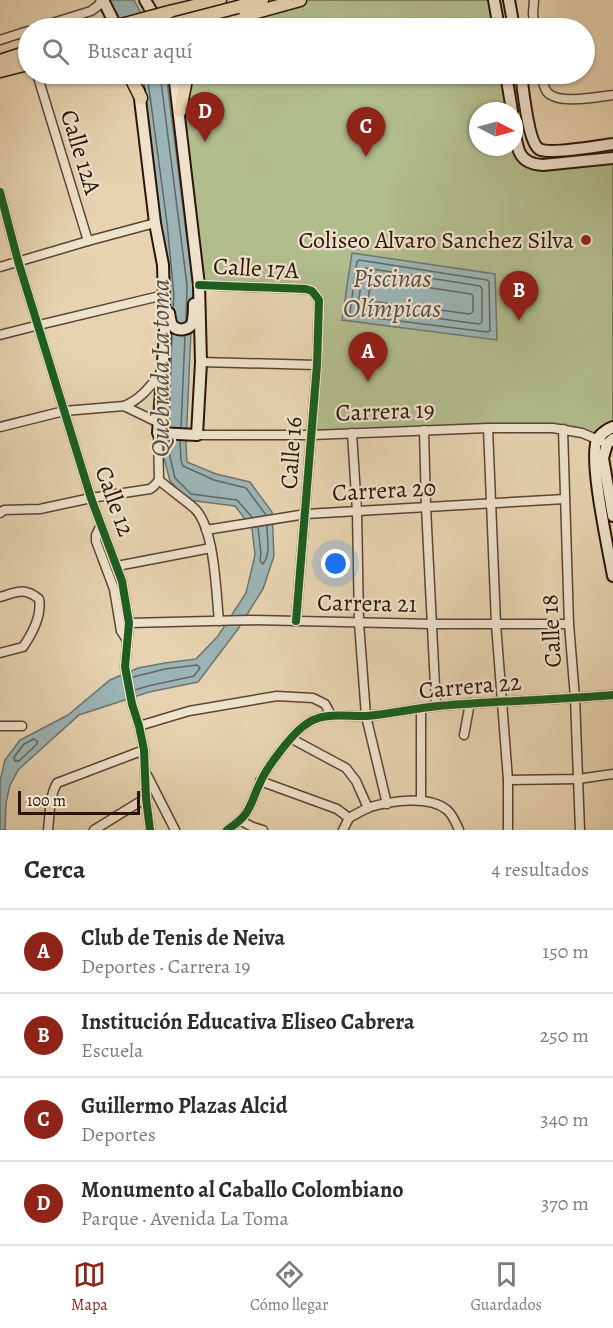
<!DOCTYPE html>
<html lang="es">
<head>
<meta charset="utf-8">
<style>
  :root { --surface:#fff; --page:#f7f7f7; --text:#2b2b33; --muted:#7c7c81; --line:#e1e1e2; --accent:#8f2418 }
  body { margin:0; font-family:Alegreya,serif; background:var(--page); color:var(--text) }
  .compass { position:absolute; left:469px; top:102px; width:54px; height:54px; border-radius:50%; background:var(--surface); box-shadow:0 2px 4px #0004; rotate:96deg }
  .scale { position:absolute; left:18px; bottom:15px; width:122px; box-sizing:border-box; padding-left:6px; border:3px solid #2c1508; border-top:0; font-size:16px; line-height:21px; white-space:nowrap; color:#2c1508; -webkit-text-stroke:4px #efe2cc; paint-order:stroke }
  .you { position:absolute; left:336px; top:564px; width:21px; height:21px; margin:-15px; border:4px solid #fff; border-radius:50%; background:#1a73e8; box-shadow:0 0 0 9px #1a73e833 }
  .badge { display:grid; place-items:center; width:39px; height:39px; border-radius:50%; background:var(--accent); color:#fff; font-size:20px; font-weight:700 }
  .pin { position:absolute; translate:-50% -50px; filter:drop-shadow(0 2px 3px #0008) }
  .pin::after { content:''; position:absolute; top:32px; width:21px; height:18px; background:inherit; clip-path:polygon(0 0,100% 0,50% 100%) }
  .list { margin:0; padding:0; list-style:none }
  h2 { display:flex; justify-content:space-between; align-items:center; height:78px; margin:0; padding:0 24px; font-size:26px }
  h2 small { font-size:20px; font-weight:400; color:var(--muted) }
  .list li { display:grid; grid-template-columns:39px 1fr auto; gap:18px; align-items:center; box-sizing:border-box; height:84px; padding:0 24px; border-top:2px solid var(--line) }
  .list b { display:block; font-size:22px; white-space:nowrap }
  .list p { margin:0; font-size:20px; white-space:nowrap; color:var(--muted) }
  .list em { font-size:20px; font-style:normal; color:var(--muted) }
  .icon { flex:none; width:33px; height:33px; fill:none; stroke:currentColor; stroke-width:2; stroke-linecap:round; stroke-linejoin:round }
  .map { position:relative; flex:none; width:613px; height:830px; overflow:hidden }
  .search { position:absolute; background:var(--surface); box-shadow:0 2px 4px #0004; left:18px; right:18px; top:18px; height:66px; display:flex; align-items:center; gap:15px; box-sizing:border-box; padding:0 21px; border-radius:33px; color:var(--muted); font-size:22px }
  .sheet { height:414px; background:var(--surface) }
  nav { display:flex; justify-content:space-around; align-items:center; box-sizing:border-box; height:84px; border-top:2px solid var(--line); background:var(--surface); font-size:16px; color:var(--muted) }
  nav a { display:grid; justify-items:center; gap:3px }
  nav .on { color:var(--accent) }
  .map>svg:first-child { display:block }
</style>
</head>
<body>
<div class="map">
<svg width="613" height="830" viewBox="0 0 613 830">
  <rect width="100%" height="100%" fill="#e7d3b1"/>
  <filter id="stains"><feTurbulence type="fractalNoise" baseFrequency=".00333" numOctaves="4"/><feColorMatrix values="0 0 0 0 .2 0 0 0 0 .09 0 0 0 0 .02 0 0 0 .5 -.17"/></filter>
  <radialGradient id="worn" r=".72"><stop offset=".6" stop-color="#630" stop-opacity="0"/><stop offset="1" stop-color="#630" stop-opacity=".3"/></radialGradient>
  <g fill="#b2bd8e" stroke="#6f694b" stroke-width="1.5">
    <path d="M300,0H494L499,28H177L215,19L217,27Z"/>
    <path d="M173,74H506L512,111H478V147H514L528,162L613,158V427L597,439L563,429L312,435L320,308L312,291L202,284Z"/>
  </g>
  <g fill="#9bb5b6" stroke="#6f7570" stroke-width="1.5">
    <path d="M104,0H134L149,28H117Z"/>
    <path d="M141,74H166L193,285L186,445L187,462L216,474L250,482L272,512L274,556L263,589L238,629L198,682L149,692L79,715L19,769L10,785L6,803L5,830H0V781L5,760L20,740L68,715L110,680L138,668L165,663L196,659L218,636L246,593L255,555L252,528L235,506L188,500L170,481L164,458L162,416L168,297L161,224L144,83Z"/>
    <path d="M352,253L495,274L497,340L342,320Z"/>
  </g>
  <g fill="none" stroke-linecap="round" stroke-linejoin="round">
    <g stroke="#64655f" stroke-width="1.5">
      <path d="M147,74L167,223L174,296L173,308"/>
      <path d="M160,74L187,285L186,321"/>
      <path d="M359,260L487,280L489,282L490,331L487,332L351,315L350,312L357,262Z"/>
      <path d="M366,268L480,286L482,289V322L479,324L360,308L358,305L363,271Z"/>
      <path d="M372,279L471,294L473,296V312L470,314L370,301L368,298Z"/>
      <path d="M169,427L172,334"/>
      <path d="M181,427L185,336"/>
      <path d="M169,440L170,457L175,478L191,494L237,500L252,517"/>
      <path d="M180,441L181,461L183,466L214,480L246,488L266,515"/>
      <path d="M258,527L261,554L260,561L263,564C271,554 267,539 267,526"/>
      <path d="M133,677L165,669L197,665L200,668L194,676L148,686L135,690"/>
      <path d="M34,739L37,741V744L19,761H15L14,757L24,744Z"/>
    </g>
    <g stroke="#5b4432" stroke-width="11">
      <g id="street">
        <path d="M534,0L533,14L535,28"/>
        <path d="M36,28L91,11L99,5L101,0"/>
        <path d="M0,40L28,31"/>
        <path d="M37,74L88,241"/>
        <path d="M541,74C542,79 544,88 547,92C558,105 597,97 613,95"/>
        <path d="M0,192L18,261L91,498L122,581L129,623L125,667L132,704L139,726L144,750L146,798L150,830"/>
        <path d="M0,267L88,241L155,223"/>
        <path d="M199,285L306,289L312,291L319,300L317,365L296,621"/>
        <path d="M0,335L39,325L164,295"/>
        <path d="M201,362L317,365"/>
        <path d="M124,406C142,399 151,385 163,370"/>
        <path d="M0,427L64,411L124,406L159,423"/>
        <path d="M488,428L496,624L508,780V830"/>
        <path d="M563,429L569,624L575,698L580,830"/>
        <path d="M424,430L426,507L436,706"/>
        <path d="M158,433L159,480"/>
        <path d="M352,433L357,511L359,623L366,716L387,804"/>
        <path d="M197,435H312L488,428H553L582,433L601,441"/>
        <path d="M159,480C170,490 184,499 195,509C215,529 216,593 219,621"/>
        <path d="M0,513L4,510L40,509L91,498L150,489L154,486L159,480"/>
        <path d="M101,525L96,535V541L114,589L121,631L127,640"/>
        <path d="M206,530L306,514L565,499"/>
        <path d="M117,566L211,548"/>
        <path d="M0,597C17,592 24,587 39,599C42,615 32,634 23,647L0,653"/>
        <path d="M129,623L250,620L432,624H569"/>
        <path d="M0,726H22"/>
        <path d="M139,726L189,711L277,696L313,698L325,704L331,715"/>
        <path d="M464,735L470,703"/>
        <path d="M292,739L346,768L356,781L368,808"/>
        <path d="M147,775L175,830"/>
        <path d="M508,780L578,779L613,774"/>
        <path d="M260,781L337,809L349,818"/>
        <path d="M421,800V709"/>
        <path d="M349,818C356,814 363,810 370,807C391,801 429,795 447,810C453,815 456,823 459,830"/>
        <path d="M241,821L253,827L263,830"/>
        <path d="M48,830C50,814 49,797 57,783L144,750"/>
        <path d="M94,830L146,798"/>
        <path d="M227,830C252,813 248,808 260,783C266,768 292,734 305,725C323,711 346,717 367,716C391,714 415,708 439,706C497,701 555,700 613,695"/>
        <path d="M343,830L349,818"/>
      </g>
    </g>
    <g stroke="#2c1508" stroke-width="14">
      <g id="secondary">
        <path d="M103,0L117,28"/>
        <path d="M145,0L157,21"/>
        <path d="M494,0L499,28"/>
        <path d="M509,0L514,28"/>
        <path d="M506,74L512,111"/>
        <path d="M521,74C523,88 528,142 539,149C550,155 598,146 613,144"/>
        <path d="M139,91L155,223L163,265L165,334L158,433L197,435L201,362L199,285L174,74"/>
        <path d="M514,126C517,147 517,164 543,165L613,158"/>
        <path d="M169,313C170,317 170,324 174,327C179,331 188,330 192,324C194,318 194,310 194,304"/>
        <path d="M613,427C608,429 602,433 598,438C587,453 609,553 613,576"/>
        <path d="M613,439L607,444L603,458L613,516"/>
      </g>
    </g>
    <g stroke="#2c1508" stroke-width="15">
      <g id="primary">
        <path d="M238,7L262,0"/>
        <path d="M169,12L220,0"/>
        <path d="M216,28L228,20L300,0"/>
        <path d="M0,61L28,52"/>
        <path d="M0,71L28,64"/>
        <path d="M129,74L141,98"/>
        <path d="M180,111L187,74"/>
      </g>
    </g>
    <use href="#street" stroke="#efe2cc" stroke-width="8"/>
    <use href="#secondary" stroke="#efe2cc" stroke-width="10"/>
    <use href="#primary" stroke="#e7d3b1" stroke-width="12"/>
    <g stroke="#2c1508" stroke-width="15" stroke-linecap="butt">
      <g id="primary-bridge">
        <path d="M110,28L169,12"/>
        <path d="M157,28L238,7"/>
      </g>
    </g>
    <use href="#primary-bridge" stroke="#e7d3b1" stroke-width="12"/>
    <g stroke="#efe2cc" stroke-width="11">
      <g id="cycleway">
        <path d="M0,192L18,261L91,498L122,581L129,623L125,667L132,704L139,726L144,750L146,798L150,830"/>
        <path d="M199,285L306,289L312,291L319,300L317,365L296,621"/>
        <path d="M227,830C252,813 248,808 260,783C266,768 292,734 305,725C323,711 346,717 367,716C391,714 415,708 439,706C497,701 555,700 613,695"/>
      </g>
    </g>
    <use href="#cycleway" stroke="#1b5e20" stroke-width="8"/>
  </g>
  <circle fill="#8f2418" stroke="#efe2cc" stroke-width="2" cx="586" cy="240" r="6"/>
  <g text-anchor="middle" stroke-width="4.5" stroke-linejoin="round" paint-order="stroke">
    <g font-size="24" fill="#2c1508" stroke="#efe2cc">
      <text transform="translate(81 152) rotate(73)" y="8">Calle 12A</text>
      <text transform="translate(256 268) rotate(3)" y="8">Calle 17A</text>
      <text transform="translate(385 411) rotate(-2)" y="8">Carrera 19</text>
      <text transform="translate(291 453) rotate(-86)" y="8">Calle 16</text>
      <text transform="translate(384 490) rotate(-3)" y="8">Carrera 20</text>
      <text transform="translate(115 501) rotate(70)" y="8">Calle 12</text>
      <text transform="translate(367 603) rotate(1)" y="8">Carrera 21</text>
      <text transform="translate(551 631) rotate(-93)" y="8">Calle 18</text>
      <text transform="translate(470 686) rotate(-5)" y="8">Carrera 22</text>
    </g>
    <g font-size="24" fill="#2c1508" stroke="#efe2cc" text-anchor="end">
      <text x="574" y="248">Coliseo Alvaro Sanchez Silva</text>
    </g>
    <g font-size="26" font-style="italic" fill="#534d45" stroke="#efe2cc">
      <text x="392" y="287">Piscinas<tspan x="392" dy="30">Olímpicas</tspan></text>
      <text transform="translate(160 368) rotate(-90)" y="9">Quebrada La toma</text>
    </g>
  </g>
  <rect width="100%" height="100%" filter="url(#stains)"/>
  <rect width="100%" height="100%" fill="url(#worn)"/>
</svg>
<svg class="compass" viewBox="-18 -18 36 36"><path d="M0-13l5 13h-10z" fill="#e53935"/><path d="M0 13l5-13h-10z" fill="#7c7c81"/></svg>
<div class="scale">100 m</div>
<div class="you"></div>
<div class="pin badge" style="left:368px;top:382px">A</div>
<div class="pin badge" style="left:519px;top:321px">B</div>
<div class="pin badge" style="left:366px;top:157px">C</div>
<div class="pin badge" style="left:205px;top:142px">D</div>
<div class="search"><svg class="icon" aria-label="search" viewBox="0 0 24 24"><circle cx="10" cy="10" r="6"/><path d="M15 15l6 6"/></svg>Buscar aquí</div>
</div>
<section class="sheet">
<h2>Cerca<small>4 resultados</small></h2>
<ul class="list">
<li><span class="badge">A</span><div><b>Club de Tenis de Neiva</b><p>Deportes · Carrera 19</p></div><em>150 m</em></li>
<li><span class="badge">B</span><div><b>Institución Educativa Eliseo Cabrera</b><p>Escuela</p></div><em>250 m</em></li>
<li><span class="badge">C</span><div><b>Guillermo Plazas Alcid</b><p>Deportes</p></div><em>340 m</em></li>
<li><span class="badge">D</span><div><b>Monumento al Caballo Colombiano</b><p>Parque · Avenida La Toma</p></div><em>370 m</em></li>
</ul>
</section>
<nav>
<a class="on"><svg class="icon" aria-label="map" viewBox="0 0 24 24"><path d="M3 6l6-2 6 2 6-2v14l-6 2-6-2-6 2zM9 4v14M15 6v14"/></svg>Mapa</a>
<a><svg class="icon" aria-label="directions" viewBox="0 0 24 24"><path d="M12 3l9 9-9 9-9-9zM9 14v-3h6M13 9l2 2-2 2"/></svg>Cómo llegar</a>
<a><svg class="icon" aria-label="saved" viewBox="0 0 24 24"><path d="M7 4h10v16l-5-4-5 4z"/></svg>Guardados</a>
</nav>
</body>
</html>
